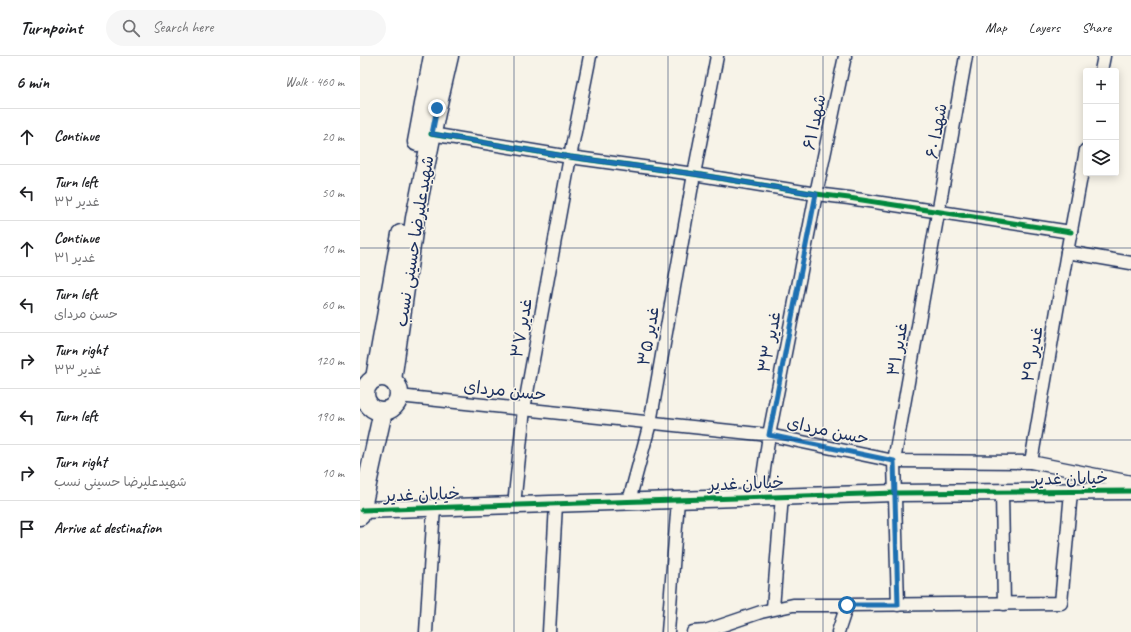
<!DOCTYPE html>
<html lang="en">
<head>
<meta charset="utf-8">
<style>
  :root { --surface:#fff; --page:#f6f6f6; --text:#202124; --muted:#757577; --line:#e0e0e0 }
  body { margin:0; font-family:Caveat,"Playpen Sans Arabic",sans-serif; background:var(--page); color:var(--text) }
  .controls { position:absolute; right:12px; top:12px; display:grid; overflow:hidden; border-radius:4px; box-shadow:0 2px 10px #0003 }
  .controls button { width:36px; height:36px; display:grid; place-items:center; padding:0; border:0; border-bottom:1px solid var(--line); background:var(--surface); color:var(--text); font:20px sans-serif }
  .stop { position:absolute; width:12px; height:12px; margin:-9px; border:3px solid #1f6fb2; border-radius:50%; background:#fff }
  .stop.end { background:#1f6fb2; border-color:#fff; box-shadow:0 1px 4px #0008 }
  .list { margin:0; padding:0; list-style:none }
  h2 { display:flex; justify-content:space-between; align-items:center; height:52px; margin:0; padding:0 16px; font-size:17px }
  h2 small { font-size:13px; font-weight:400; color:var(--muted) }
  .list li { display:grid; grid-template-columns:26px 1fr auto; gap:12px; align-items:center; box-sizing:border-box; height:56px; padding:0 16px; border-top:1px solid var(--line) }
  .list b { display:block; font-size:15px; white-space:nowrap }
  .list p { margin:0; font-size:13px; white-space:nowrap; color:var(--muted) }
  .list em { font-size:13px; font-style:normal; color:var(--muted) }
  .icon { flex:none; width:22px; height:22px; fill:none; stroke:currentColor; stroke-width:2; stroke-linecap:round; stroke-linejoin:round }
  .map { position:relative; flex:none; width:771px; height:576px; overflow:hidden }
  header { display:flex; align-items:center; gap:24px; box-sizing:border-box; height:56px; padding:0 20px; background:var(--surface); border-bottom:1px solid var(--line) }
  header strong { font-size:19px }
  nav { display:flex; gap:22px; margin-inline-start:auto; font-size:14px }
  .search { width:280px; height:36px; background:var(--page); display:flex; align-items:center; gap:10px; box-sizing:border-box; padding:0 14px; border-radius:22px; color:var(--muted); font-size:15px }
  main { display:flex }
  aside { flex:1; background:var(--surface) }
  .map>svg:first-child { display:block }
</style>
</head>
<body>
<header>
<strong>Turnpoint</strong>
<div class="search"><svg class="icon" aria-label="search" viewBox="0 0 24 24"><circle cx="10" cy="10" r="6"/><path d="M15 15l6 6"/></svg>Search here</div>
<nav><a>Map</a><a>Layers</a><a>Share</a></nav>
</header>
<main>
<aside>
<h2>6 min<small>Walk · 460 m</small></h2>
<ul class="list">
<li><svg class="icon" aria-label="ahead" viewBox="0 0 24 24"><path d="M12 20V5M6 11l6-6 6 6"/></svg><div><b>Continue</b></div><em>20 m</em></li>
<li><svg class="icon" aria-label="left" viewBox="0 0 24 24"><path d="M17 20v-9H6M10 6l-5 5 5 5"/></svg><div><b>Turn left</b><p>غدیر ۳۲</p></div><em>50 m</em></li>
<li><svg class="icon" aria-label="ahead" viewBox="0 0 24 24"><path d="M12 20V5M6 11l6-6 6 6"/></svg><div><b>Continue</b><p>غدیر ۳۱</p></div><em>10 m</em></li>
<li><svg class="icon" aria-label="left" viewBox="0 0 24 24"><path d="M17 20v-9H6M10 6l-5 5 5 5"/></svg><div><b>Turn left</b><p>حسن مردای</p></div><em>60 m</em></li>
<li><svg class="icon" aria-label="right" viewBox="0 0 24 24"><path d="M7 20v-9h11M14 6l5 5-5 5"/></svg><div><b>Turn right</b><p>غدیر ۳۳</p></div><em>120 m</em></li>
<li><svg class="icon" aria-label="left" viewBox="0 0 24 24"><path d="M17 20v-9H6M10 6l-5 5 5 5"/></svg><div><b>Turn left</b></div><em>190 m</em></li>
<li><svg class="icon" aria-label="right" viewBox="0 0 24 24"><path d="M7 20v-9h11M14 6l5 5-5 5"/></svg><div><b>Turn right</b><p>شهیدعلیرضا حسینی نسب</p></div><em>10 m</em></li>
<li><svg class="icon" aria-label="arrive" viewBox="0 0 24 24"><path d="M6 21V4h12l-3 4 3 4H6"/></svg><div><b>Arrive at destination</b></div></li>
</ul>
</aside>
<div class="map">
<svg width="771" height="576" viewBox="0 0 771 576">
  <rect width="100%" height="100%" fill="#f7f3e8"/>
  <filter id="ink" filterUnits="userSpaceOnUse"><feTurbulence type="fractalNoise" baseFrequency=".025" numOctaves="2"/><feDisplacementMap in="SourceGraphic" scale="8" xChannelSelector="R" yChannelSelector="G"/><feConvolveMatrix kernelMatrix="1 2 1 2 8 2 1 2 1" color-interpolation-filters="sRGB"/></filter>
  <g filter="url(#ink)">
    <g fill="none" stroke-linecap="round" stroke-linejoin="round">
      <g stroke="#1b2f5e" stroke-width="15">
        <g id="minor">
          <path d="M741,15L744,0"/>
          <path d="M71,78L210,101L334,118L456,138L489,142L711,176"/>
          <path d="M707,196L771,207"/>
          <path d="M0,335L5,336"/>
          <path d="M39,340L409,379L534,405L671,406L771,426"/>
          <path d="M671,406L707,196L726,94"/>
          <path d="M642,437L644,548"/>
          <path d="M400,441L409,379L456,138L485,0"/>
          <path d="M269,445L290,367L334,118L357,0"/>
          <path d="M154,449L164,353L210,101L230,0"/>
          <path d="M538,549L534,405L606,0"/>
          <path d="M413,552L422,440"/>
          <path d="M66,576L74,452"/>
          <path d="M189,576L196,448"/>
          <path d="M308,576L318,444"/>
          <path d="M333,576L345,575L401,556L433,549H487L701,547L711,436"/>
          <path d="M478,576L487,549"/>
        </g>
      </g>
      <g stroke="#1b2f5e" stroke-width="19">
        <path id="tertiary" d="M2,454L535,437L771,435"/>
      </g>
      <g stroke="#1b2f5e" stroke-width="21">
        <g id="secondary">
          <path d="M57,86L73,0"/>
          <circle cx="22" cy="338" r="17"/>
          <path d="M15,322L41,178"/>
          <path d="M32,324L55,162L77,52L89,0"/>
          <path d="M0,460L23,355"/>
        </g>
      </g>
      <use href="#minor" stroke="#f7f3e8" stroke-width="12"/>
      <use href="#tertiary" stroke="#f7f3e8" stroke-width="16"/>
      <use href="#secondary" stroke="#f7f3e8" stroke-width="18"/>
      <g stroke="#f7f3e8" stroke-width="8">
        <g id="cycleway">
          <path d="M71,78L210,101L334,118L456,138L489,142L711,176"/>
          <path d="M2,454L535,437L771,435"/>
        </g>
      </g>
      <use href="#cycleway" stroke="#00873e" stroke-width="5"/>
    </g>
  </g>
  <g fill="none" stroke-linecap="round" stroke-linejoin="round" filter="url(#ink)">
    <path stroke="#1f6fb2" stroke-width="5" d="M77,52L72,78L210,101L334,118L456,138L409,379L534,405L538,549H487"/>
  </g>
  <path fill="none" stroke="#1b2f5e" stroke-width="1" stroke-opacity="0.55" d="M154,0V576M308,0V576M463,0V576M617,0V576M0,192H771M0,384H771"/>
  <g text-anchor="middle" stroke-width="3" stroke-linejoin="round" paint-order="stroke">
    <g font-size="17" fill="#1b2f5e" stroke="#f7f3e8">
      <text transform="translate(454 66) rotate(-78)" y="6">شهدا ۶۱</text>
      <text transform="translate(576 75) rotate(-80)" y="6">شهدا ۶۰</text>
      <text transform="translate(54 185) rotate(-81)" y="6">شهیدعلیرضا حسینی نسب</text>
      <text transform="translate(161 272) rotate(-80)" y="6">غدیر ۳۷</text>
      <text transform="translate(288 280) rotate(-80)" y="6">غدیر ۳۵</text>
      <text transform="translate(409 286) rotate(-79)" y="6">غدیر ۳۳</text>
      <text transform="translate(537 293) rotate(-80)" y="6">غدیر ۳۱</text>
      <text transform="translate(672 298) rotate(-80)" y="6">غدیر ۲۹</text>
      <text transform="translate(145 334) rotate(6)" y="6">حسن مردای</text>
      <text transform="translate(468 374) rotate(12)" y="6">حسن مردای</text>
      <text transform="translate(710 422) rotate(-1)" y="6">خیابان غدیر</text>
      <text transform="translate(386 427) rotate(-2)" y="6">خیابان غدیر</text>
      <text transform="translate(62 438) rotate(-2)" y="6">خیابان غدیر</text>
    </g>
  </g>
</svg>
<div class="controls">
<button>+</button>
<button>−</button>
<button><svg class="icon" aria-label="layers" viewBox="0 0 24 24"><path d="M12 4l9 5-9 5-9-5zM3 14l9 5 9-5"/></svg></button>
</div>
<div class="stop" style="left:487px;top:549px"></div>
<div class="stop end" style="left:77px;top:52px"></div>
</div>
</main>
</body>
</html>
